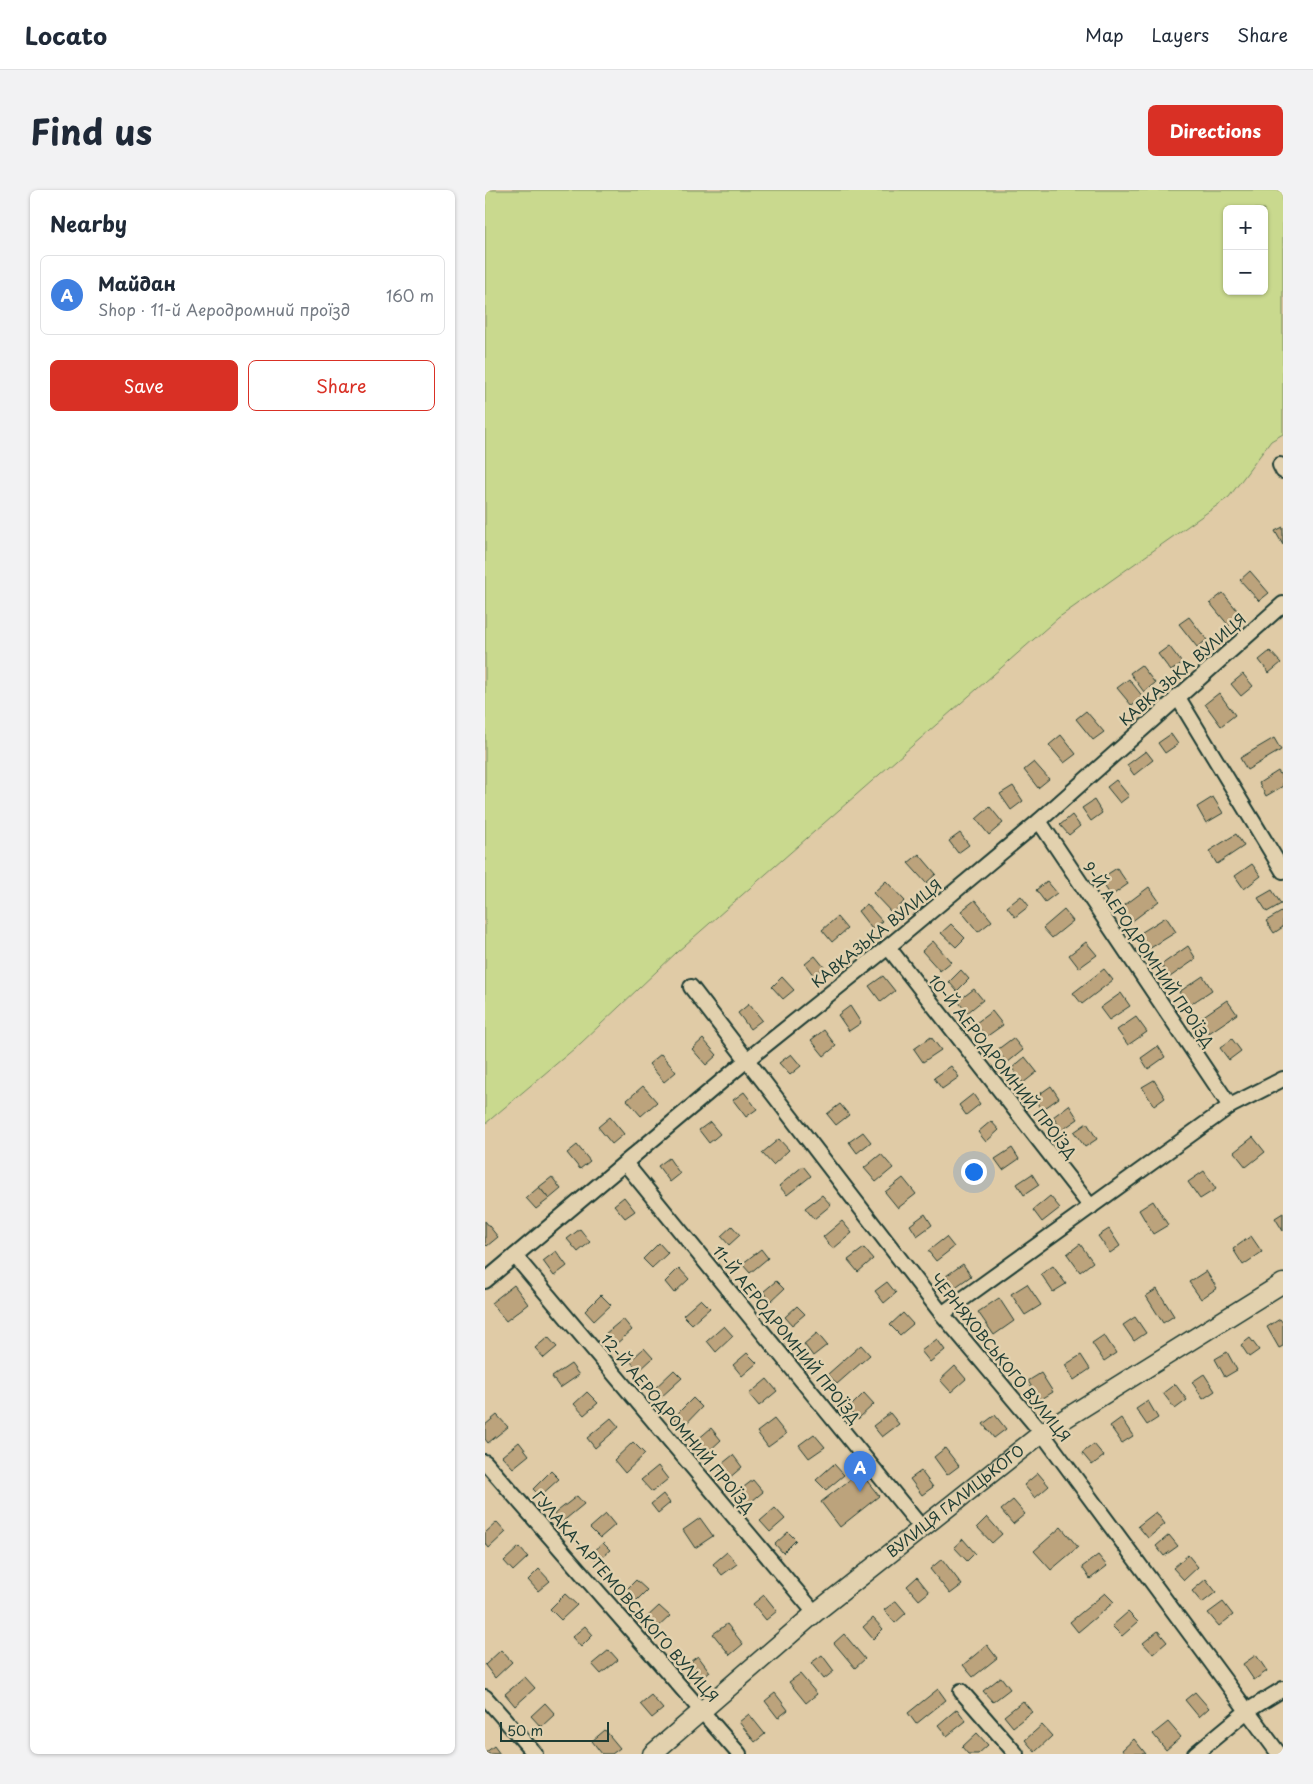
<!DOCTYPE html>
<html lang="en">
<head>
<meta charset="utf-8">
<style>
  :root { --surface:#fff; --page:#f2f2f3; --text:#1f2937; --muted:#747a83; --line:#e0e1e3; --accent:#d93025 }
  body { margin:0; font-family:"Playpen Sans",sans-serif; background:var(--page); color:var(--text) }
  .controls { position:absolute; right:15px; top:15px; display:grid; overflow:hidden; border-radius:8px; box-shadow:0 1px 4px #0004 }
  .controls button { width:45px; height:45px; display:grid; place-items:center; padding:0; border:0; border-bottom:1px solid var(--line); background:var(--surface); color:var(--text); font:25px sans-serif }
  .scale { position:absolute; left:15px; bottom:12px; width:109px; box-sizing:border-box; padding-left:5px; border:2px solid #1f3d34; border-top:0; font-size:14px; line-height:18px; white-space:nowrap; color:#1f3d34; -webkit-text-stroke:4px #e2d1ae; paint-order:stroke }
  .you { position:absolute; left:488px; top:981px; width:18px; height:18px; margin:-12px; border:4px solid #fff; border-radius:50%; background:#1a73e8; box-shadow:0 0 0 8px #1a73e833 }
  .badge { display:grid; place-items:center; width:32px; height:32px; border-radius:50%; background:var(--accent); color:#fff; font-size:16px; font-weight:700 }
  .pin { position:absolute; translate:-50% -41px; filter:drop-shadow(0 1px 2px #0008) }
  .pin::after { content:''; position:absolute; top:26px; width:18px; height:15px; background:inherit; clip-path:polygon(0 0,100% 0,50% 100%) }
  .list { margin:0; padding:0; list-style:none }
  h2 { display:flex; justify-content:space-between; align-items:center; height:65px; margin:0; padding:0 20px; font-size:21px }
  h2 small { font-size:16px; font-weight:400; color:var(--muted) }
  .list li { display:grid; grid-template-columns:32px 1fr auto; gap:15px; align-items:center; box-sizing:border-box; height:80px; margin:0 10px 10px; padding:0 10px; border:1px solid var(--line); border-radius:8px }
  .list b { display:block; font-size:19px; white-space:nowrap }
  .list p { margin:0; font-size:16px; white-space:nowrap; color:var(--muted) }
  .list em { font-size:16px; font-style:normal; color:var(--muted) }
  .actions { display:flex; gap:10px; padding:15px 20px }
  .actions a { flex:1; padding:11px 0; border:1px solid var(--accent); border-radius:8px; text-align:center; font-size:18px; color:var(--accent) }
  .actions .main { background:var(--accent); color:#fff }
  .map { position:relative; flex:none; width:798px; height:1564px; overflow:hidden; border-radius:8px }
  header { display:flex; align-items:center; gap:30px; box-sizing:border-box; height:70px; padding:0 25px; background:var(--surface); border-bottom:1px solid var(--line) }
  header strong { font-size:24px }
  nav { display:flex; gap:28px; margin-inline-start:auto; font-size:18px }
  .intro { display:flex; align-items:center; justify-content:space-between; box-sizing:border-box; height:120px; padding:0 30px }
  h1 { margin:0; font-size:35px }
  .button { padding:12px 22px; border-radius:8px; background:var(--accent); color:#fff; font-size:18px; font-weight:700 }
  main { display:flex; gap:30px; padding:0 30px }
  aside { flex:1; background:var(--surface); border-radius:8px; box-shadow:0 1px 4px #0004 }
  .map>svg:first-child { display:block }
</style>
</head>
<body>
<header>
<strong>Locato</strong>
<nav><a>Map</a><a>Layers</a><a>Share</a></nav>
</header>
<div class="intro"><h1>Find us</h1><a class="button">Directions</a></div>
<main>
<aside>
<h2>Nearby<small></small></h2>
<ul class="list">
<li><span class="badge" style="background:#3f7fe0">A</span><div><b>Майдан</b><p>Shop · 11-й Аеродромний проїзд</p></div><em>160 m</em></li>
</ul>
<div class="actions"><a class="main">Save</a><a>Share</a></div>
</aside>
<div class="map">
<svg width="798" height="1564" viewBox="0 0 798 1564">
  <rect width="100%" height="100%" fill="#e0cba6"/>
  <filter id="ink" filterUnits="userSpaceOnUse"><feTurbulence type="fractalNoise" baseFrequency=".02" numOctaves="2"/><feDisplacementMap in="SourceGraphic" scale="10" xChannelSelector="R" yChannelSelector="G"/><feConvolveMatrix kernelMatrix="1 2 1 2 8 2 1 2 1" color-interpolation-filters="sRGB"/></filter>
  <g filter="url(#ink)">
    <path fill="#c9d98e" stroke="#748b61" fill-rule="evenodd" d="M0,0H798V244L786,251L744,307L573,428L192,762L96,853L0,934ZM742,19H779V101H742Z"/>
    <g fill="#bca37c" stroke="#1f3d34">
      <path d="M798,337V355L790,341Z"/>
      <path d="M765,381L784,403L774,411L755,390Z"/>
      <path d="M738,403L756,425L744,436L725,413Z"/>
      <path d="M704,427L722,450L712,457L694,434Z"/>
      <path d="M684,456L697,473L686,481L673,464Z"/>
      <path d="M785,461L796,473L784,483L774,470Z"/>
      <path d="M656,475L670,493L659,502L645,483Z"/>
      <path d="M758,484L768,496L756,506L746,494Z"/>
      <path d="M644,489L658,507L647,516L632,498Z"/>
      <path d="M734,503L750,525L736,536L720,514Z"/>
      <path d="M601,521L619,542L608,550L591,529Z"/>
      <path d="M686,544L693,554L680,563L673,553Z"/>
      <path d="M576,545L591,564L579,573L564,555Z"/>
      <path d="M789,548L796,560L762,580L755,568Z"/>
      <path d="M661,561L668,570L649,585L642,575Z"/>
      <path d="M549,572L564,589L553,598L539,580Z"/>
      <path d="M793,581L798,589V596L781,606L774,593Z"/>
      <path d="M631,590L644,606L635,613L622,597Z"/>
      <path d="M528,596L538,611L526,620L515,604Z"/>
      <path d="M728,607L738,623L721,633L712,617Z"/>
      <path d="M609,610L617,623L606,631L597,618Z"/>
      <path d="M505,617L518,633L504,645L491,629Z"/>
      <path d="M587,625L595,636L584,645L575,635Z"/>
      <path d="M475,643L484,655L473,663L464,651Z"/>
      <path d="M751,644L759,656L732,674L724,661Z"/>
      <path d="M434,664L451,684L441,693L423,673Z"/>
      <path d="M767,674L776,686L759,699L750,686Z"/>
      <path d="M632,678L643,694L626,706L615,689Z"/>
      <path d="M401,691L420,711L407,723L388,703Z"/>
      <path d="M562,691L572,703L560,712L551,700Z"/>
      <path d="M664,697L674,711L646,732L636,718Z"/>
      <path d="M787,700L796,714L782,722L773,708Z"/>
      <path d="M536,706L544,716L530,727L522,717Z"/>
      <path d="M490,710L507,731L493,742L476,721Z"/>
      <path d="M382,714L397,731L387,739L373,721Z"/>
      <path d="M579,720L588,731L567,748L558,738Z"/>
      <path d="M798,721V737L789,743L781,731Z"/>
      <path d="M352,727L362,739L347,752L337,740Z"/>
      <path d="M681,727L691,742L664,759L654,744Z"/>
      <path d="M466,734L480,748L471,757L456,743Z"/>
      <path d="M448,751L466,772L455,781L437,761Z"/>
      <path d="M601,752L612,765L594,778L584,765Z"/>
      <path d="M703,756L711,769L685,787L676,775Z"/>
      <path d="M330,766L339,777L329,786L320,774Z"/>
      <path d="M619,779L628,790L597,814L588,803Z"/>
      <path d="M476,780L484,789L472,801L464,792Z"/>
      <path d="M398,786L410,801L396,812L384,796Z"/>
      <path d="M718,786L727,800L703,816L694,802Z"/>
      <path d="M297,787L309,800L298,809L287,797Z"/>
      <path d="M489,799L498,810L482,823L473,811Z"/>
      <path d="M636,803L645,816L624,830L615,818Z"/>
      <path d="M742,810L752,824L724,843L714,829Z"/>
      <path d="M264,814L277,830L265,839L253,823Z"/>
      <path d="M365,816L376,833L364,841L353,825Z"/>
      <path d="M507,821L518,835L501,847L491,833Z"/>
      <path d="M651,827L662,842L643,855L632,840Z"/>
      <path d="M339,840L351,856L339,866L326,850Z"/>
      <path d="M446,847L456,860L438,872L429,859Z"/>
      <path d="M528,848L538,860L522,873L512,860Z"/>
      <path d="M218,849L232,865L221,875L207,859Z"/>
      <path d="M747,849L756,861L744,870L735,858Z"/>
      <path d="M673,856L680,867L663,879L656,868Z"/>
      <path d="M176,864L191,882L179,892L164,874Z"/>
      <path d="M306,864L316,876L305,885L294,873Z"/>
      <path d="M540,867L552,882L538,893L527,878Z"/>
      <path d="M466,876L474,887L457,899L449,888Z"/>
      <path d="M669,890L680,908L669,916L657,897Z"/>
      <path d="M158,896L172,912L156,926L142,910Z"/>
      <path d="M566,896L574,908L557,920L549,908Z"/>
      <path d="M259,902L272,919L261,927L248,910Z"/>
      <path d="M488,904L495,914L481,925L474,915Z"/>
      <path d="M355,914L364,925L351,935L342,924Z"/>
      <path d="M584,915L593,929L577,940L568,927Z"/>
      <path d="M125,927L139,944L127,954L113,937Z"/>
      <path d="M506,931L514,940L501,952L493,942Z"/>
      <path d="M225,932L235,944L224,953L214,940Z"/>
      <path d="M602,933L612,949L600,957L589,942Z"/>
      <path d="M378,942L386,952L372,963L364,952Z"/>
      <path d="M768,947L780,962L761,977L749,962Z"/>
      <path d="M294,949L304,960L288,975L277,963Z"/>
      <path d="M92,955L105,971L95,979L82,963Z"/>
      <path d="M527,958L534,969L518,980L510,969Z"/>
      <path d="M396,964L408,978L391,992L379,978Z"/>
      <path d="M184,968L195,984L185,992L173,976Z"/>
      <path d="M318,976L326,986L302,1005L294,996Z"/>
      <path d="M719,981L731,999L715,1009L703,992Z"/>
      <path d="M547,984L554,995L539,1005L532,994Z"/>
      <path d="M67,987L76,999L64,1009L54,997Z"/>
      <path d="M418,988L431,1004L413,1018L400,1002Z"/>
      <path d="M54,997L64,1009L51,1019L41,1008Z"/>
      <path d="M337,1005L346,1015L329,1029L320,1018Z"/>
      <path d="M565,1006L575,1018L557,1032L548,1020Z"/>
      <path d="M139,1007L150,1021L140,1028L129,1015Z"/>
      <path d="M668,1011L683,1035L668,1044L654,1020Z"/>
      <path d="M798,1023V1041L790,1028Z"/>
      <path d="M440,1024L447,1035L432,1046L425,1035Z"/>
      <path d="M0,1031L13,1047L2,1056L0,1054Z"/>
      <path d="M357,1031L367,1043L348,1059L338,1047Z"/>
      <path d="M247,1036L255,1045L244,1055L236,1046Z"/>
      <path d="M95,1039L105,1052L93,1062L82,1049Z"/>
      <path d="M624,1039L635,1056L625,1063L613,1046Z"/>
      <path d="M766,1046L777,1062L758,1075L748,1059Z"/>
      <path d="M461,1047L469,1057L451,1071L443,1061Z"/>
      <path d="M174,1053L183,1063L167,1078L158,1069Z"/>
      <path d="M595,1054L608,1072L595,1082L582,1064Z"/>
      <path d="M379,1058L388,1069L373,1082L363,1070Z"/>
      <path d="M276,1059L283,1068L265,1083L257,1074Z"/>
      <path d="M71,1061L82,1076L69,1086L58,1071Z"/>
      <path d="M478,1074L486,1086L469,1098L461,1086Z"/>
      <path d="M568,1076L581,1094L568,1102L556,1084Z"/>
      <path d="M194,1078L204,1089L189,1103L180,1092Z"/>
      <path d="M721,1081L732,1098L716,1109L704,1092Z"/>
      <path d="M291,1091L299,1099L286,1111L278,1102Z"/>
      <path d="M402,1092L411,1103L399,1113L390,1101Z"/>
      <path d="M542,1094L556,1115L540,1125L526,1104Z"/>
      <path d="M29,1095L43,1114L21,1131L6,1113Z"/>
      <path d="M672,1099L689,1126L678,1133L661,1106Z"/>
      <path d="M116,1105L126,1115L109,1131L100,1121Z"/>
      <path d="M514,1108L529,1131L509,1145L493,1122Z"/>
      <path d="M216,1109L225,1118L207,1134L198,1125Z"/>
      <path d="M312,1116L320,1124L307,1135L300,1127Z"/>
      <path d="M418,1123L428,1134L415,1145L405,1135Z"/>
      <path d="M650,1127L661,1143L649,1151L638,1135Z"/>
      <path d="M138,1129L147,1140L130,1155L120,1144Z"/>
      <path d="M795,1129L798,1133V1156L794,1158L782,1137Z"/>
      <path d="M239,1136L248,1146L231,1162L222,1151Z"/>
      <path d="M332,1143L342,1155L328,1166L319,1154Z"/>
      <path d="M619,1145L631,1163L619,1171L607,1153Z"/>
      <path d="M63,1147L72,1157L59,1168L50,1158Z"/>
      <path d="M765,1148L774,1160L764,1167L756,1155Z"/>
      <path d="M452,1149L460,1160L445,1172L436,1161Z"/>
      <path d="M376,1155L385,1165L352,1194L343,1184Z"/>
      <path d="M159,1158L168,1168L154,1181L145,1171Z"/>
      <path d="M742,1162L752,1180L740,1187L730,1169Z"/>
      <path d="M262,1163L272,1173L257,1186L248,1175Z"/>
      <path d="M596,1165L605,1179L589,1190L580,1175Z"/>
      <path d="M86,1174L94,1185L75,1198L67,1187Z"/>
      <path d="M470,1176L481,1189L466,1202L455,1190Z"/>
      <path d="M189,1180L197,1188L175,1208L168,1200Z"/>
      <path d="M556,1183L568,1202L555,1210L543,1191Z"/>
      <path d="M719,1184L730,1201L718,1209L707,1192Z"/>
      <path d="M282,1189L292,1201L274,1216L264,1204Z"/>
      <path d="M690,1194L702,1210L690,1219L678,1203Z"/>
      <path d="M102,1202L113,1213L99,1225L89,1214Z"/>
      <path d="M379,1203L389,1214L373,1229L363,1219Z"/>
      <path d="M208,1208L217,1217L198,1237L188,1228Z"/>
      <path d="M663,1211L673,1228L662,1235L651,1219Z"/>
      <path d="M405,1223L414,1234L397,1247L388,1236Z"/>
      <path d="M12,1225L23,1237L3,1253L0,1249V1235Z"/>
      <path d="M510,1225L521,1239L509,1248L498,1234Z"/>
      <path d="M126,1228L134,1237L110,1258L102,1248Z"/>
      <path d="M636,1228L648,1246L637,1253L625,1236Z"/>
      <path d="M289,1229L301,1244L283,1257L272,1242Z"/>
      <path d="M226,1238L236,1250L222,1263L211,1251Z"/>
      <path d="M329,1244L340,1257L324,1268L314,1255Z"/>
      <path d="M34,1252L44,1265L28,1278L17,1266Z"/>
      <path d="M148,1252L160,1264L140,1283L129,1270Z"/>
      <path d="M609,1254L619,1266L607,1275L597,1263Z"/>
      <path d="M460,1258L474,1276L462,1285L449,1267Z"/>
      <path d="M248,1265L257,1277L243,1289L233,1277Z"/>
      <path d="M349,1274L359,1285L341,1300L331,1290Z"/>
      <path d="M173,1276L183,1289L167,1302L156,1290Z"/>
      <path d="M66,1281L74,1289L55,1306L48,1299Z"/>
      <path d="M436,1281L448,1297L437,1305L425,1289Z"/>
      <path d="M375,1282L394,1306L355,1337L336,1312Z"/>
      <path d="M553,1283L564,1296L550,1308L539,1295Z"/>
      <path d="M268,1290L278,1302L262,1315L251,1303Z"/>
      <path d="M178,1304L185,1313L173,1323L166,1314Z"/>
      <path d="M92,1306L99,1314L76,1333L69,1324Z"/>
      <path d="M528,1310L540,1324L528,1334L516,1320Z"/>
      <path d="M290,1318L300,1329L285,1342L275,1331Z"/>
      <path d="M671,1322L680,1334L663,1348L653,1336Z"/>
      <path d="M121,1324L130,1335L115,1348L105,1338Z"/>
      <path d="M502,1327L517,1344L507,1353L492,1337Z"/>
      <path d="M215,1328L228,1346L210,1358L198,1340Z"/>
      <path d="M12,1332L21,1342L4,1358L0,1353V1343Z"/>
      <path d="M576,1337L593,1357L566,1380L549,1361Z"/>
      <path d="M303,1342L311,1350L298,1363L290,1354Z"/>
      <path d="M684,1345L693,1356L679,1366L671,1356Z"/>
      <path d="M478,1349L490,1363L482,1371L469,1357Z"/>
      <path d="M118,1353L125,1360L112,1371L106,1364Z"/>
      <path d="M34,1357L43,1367L28,1381L19,1371Z"/>
      <path d="M242,1362L252,1374L237,1385L228,1374Z"/>
      <path d="M613,1365L622,1376L605,1389L597,1377Z"/>
      <path d="M703,1365L713,1377L699,1390L688,1378Z"/>
      <path d="M457,1369L477,1395L465,1404L445,1379Z"/>
      <path d="M54,1379L65,1391L53,1401L43,1390Z"/>
      <path d="M432,1387L444,1402L434,1410L422,1396Z"/>
      <path d="M721,1389L731,1402L717,1413L707,1401Z"/>
      <path d="M151,1390L162,1400L149,1413L138,1403Z"/>
      <path d="M620,1403L629,1412L593,1442L585,1432Z"/>
      <path d="M80,1404L92,1415L76,1430L65,1419Z"/>
      <path d="M279,1405L292,1421L281,1430L268,1414Z"/>
      <path d="M411,1411L421,1423L410,1433L399,1420Z"/>
      <path d="M738,1412L748,1425L734,1436L723,1423Z"/>
      <path d="M174,1416L185,1426L170,1440L160,1429Z"/>
      <path d="M643,1422L653,1432L637,1446L627,1436Z"/>
      <path d="M388,1428L398,1439L388,1449L378,1437Z"/>
      <path d="M242,1434L258,1454L245,1465L228,1444Z"/>
      <path d="M100,1436L108,1445L96,1457L87,1447Z"/>
      <path d="M673,1441L682,1452L668,1464L658,1453Z"/>
      <path d="M359,1444L380,1469L370,1478L349,1453Z"/>
      <path d="M502,1455L512,1468L488,1487L478,1475Z"/>
      <path d="M16,1460L27,1472L10,1488L0,1475Z"/>
      <path d="M124,1460L133,1470L116,1484L107,1474Z"/>
      <path d="M337,1465L349,1481L339,1489L326,1473Z"/>
      <path d="M771,1465L782,1481L769,1490L758,1474Z"/>
      <path d="M213,1466L225,1482L215,1490L202,1474Z"/>
      <path d="M315,1484L332,1504L321,1513L304,1492Z"/>
      <path d="M40,1487L50,1498L30,1516L20,1504Z"/>
      <path d="M516,1487L525,1499L508,1512L498,1501Z"/>
      <path d="M453,1499L461,1510L431,1534L423,1523Z"/>
      <path d="M710,1502L724,1518L714,1527L700,1510Z"/>
      <path d="M290,1503L303,1520L293,1528L280,1511Z"/>
      <path d="M166,1505L178,1519L167,1528L155,1514Z"/>
      <path d="M538,1511L547,1522L528,1537L519,1526Z"/>
      <path d="M60,1513L70,1524L56,1537L46,1526Z"/>
      <path d="M472,1519L481,1531L462,1546L453,1535Z"/>
      <path d="M264,1524L280,1544L270,1552L254,1532Z"/>
      <path d="M683,1532L696,1547L681,1560L668,1544Z"/>
      <path d="M557,1535L567,1546L550,1562L540,1550Z"/>
      <path d="M120,1540L135,1558L127,1564H117L107,1551Z"/>
      <path d="M492,1543L503,1555L493,1564H483L477,1557Z"/>
      <path d="M649,1549L661,1564H640L637,1560Z"/>
      <path d="M9,1556L15,1564H0V1563Z"/>
    </g>
    <g fill="none" stroke-linecap="round" stroke-linejoin="round">
      <g stroke="#1f3d34" stroke-width="18">
        <g id="minor">
          <path d="M795,275L798,281"/>
          <path d="M692,506L798,681"/>
          <path d="M554,631L745,916"/>
          <path d="M403,757L606,1017"/>
          <path d="M206,797L457,1124L557,1243L794,1564"/>
          <path d="M140,973L436,1337"/>
          <path d="M30,1066L330,1423"/>
          <path d="M0,1091L263,869L403,757L554,631L798,414"/>
          <path d="M457,1124L745,916L798,889"/>
          <path d="M0,1272L254,1564"/>
          <path d="M476,1501L531,1564"/>
          <path d="M0,1507L50,1564"/>
          <path d="M710,1564L762,1521L798,1499"/>
        </g>
      </g>
      <g stroke="#1f3d34" stroke-width="21">
        <g id="tertiary">
          <path id="s1" d="M167,1564L330,1423L557,1243L798,1093"/>
        </g>
      </g>
      <use href="#minor" stroke="#e2d1ae" stroke-width="14"/>
      <use href="#tertiary" stroke="#e2d1ae" stroke-width="18"/>
    </g>
  </g>
  <g text-anchor="middle" stroke-width="5" stroke-linejoin="round" paint-order="stroke">
    <g font-size="15" fill="#1f3d34" stroke="#e2d1ae">
      <text transform="translate(698 480) rotate(-41)" y="5">КАВКАЗЬКА ВУЛИЦЯ</text>
      <text transform="translate(392 744) rotate(-39)" y="5">КАВКАЗЬКА ВУЛИЦЯ</text>
      <text transform="translate(663 765) rotate(56)" y="5">9-Й АЕРОДРОМНИЙ ПРОЇЗД</text>
      <text transform="translate(517 877) rotate(52)" y="5">10-Й АЕРОДРОМНИЙ ПРОЇЗД</text>
      <text transform="translate(301 1145) rotate(51)" y="5">11-Й АЕРОДРОМНИЙ ПРОЇЗД</text>
      <text transform="translate(515 1168) rotate(51)" y="5">ЧЕРНЯХОВСЬКОГО ВУЛИЦЯ</text>
      <text transform="translate(192 1234) rotate(50)" y="5">12-Й АЕРОДРОМНИЙ ПРОЇЗД</text>
      <text dy="5" stroke="none"><textPath href="#s1" startOffset="395">ВУЛИЦЯ ГАЛИЦЬКОГО</textPath></text>
      <text transform="translate(140 1407) rotate(49)" y="5">ГУЛАКА-АРТЕМОВСЬКОГО ВУЛИЦЯ</text>
    </g>
  </g>
</svg>
<div class="controls">
<button>+</button>
<button>−</button>
</div>
<div class="scale">50 m</div>
<div class="you"></div>
<div class="pin badge" style="left:375px;top:1302px;background:#3f7fe0">A</div>
</div>
</main>
</body>
</html>
